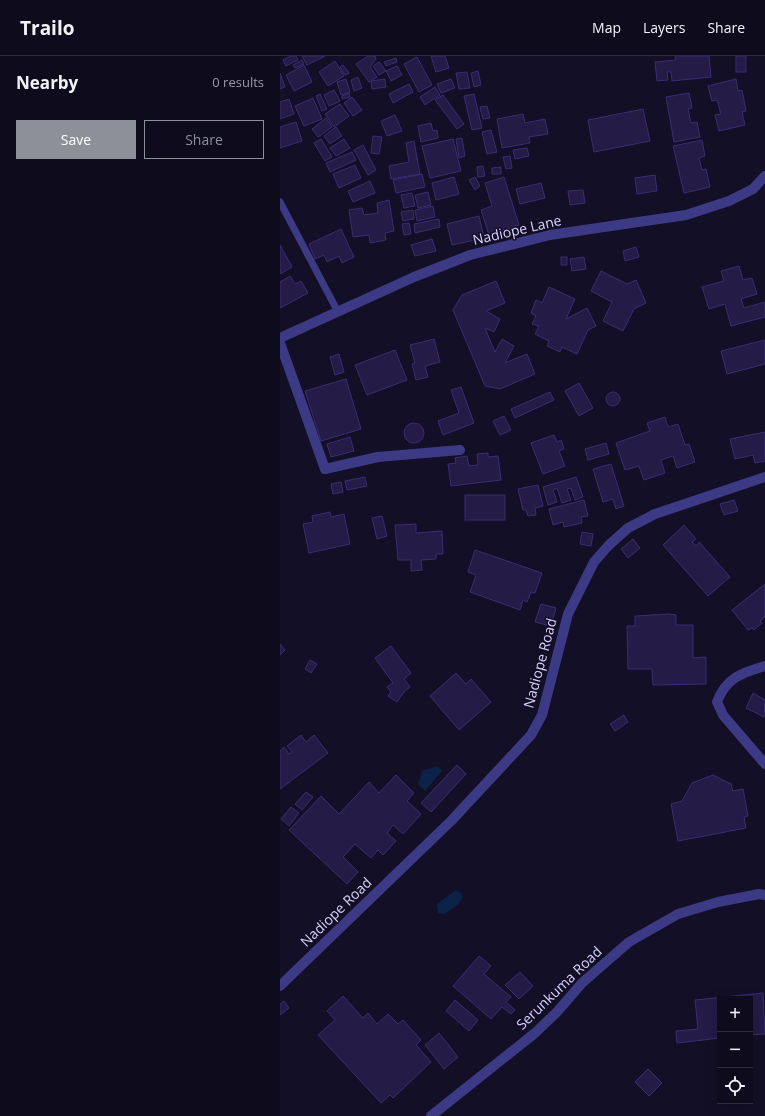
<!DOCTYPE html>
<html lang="en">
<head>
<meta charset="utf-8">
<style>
  :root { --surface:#0e0b1c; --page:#171425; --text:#f1f3f6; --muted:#9b9ba3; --line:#2e2b3b; --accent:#8c9099 }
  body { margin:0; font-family:"Open Sans",sans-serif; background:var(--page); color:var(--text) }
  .controls { position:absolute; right:12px; bottom:12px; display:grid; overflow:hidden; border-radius:0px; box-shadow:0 4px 16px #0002 }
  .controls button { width:36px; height:36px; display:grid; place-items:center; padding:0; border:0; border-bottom:1px solid var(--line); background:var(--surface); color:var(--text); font:20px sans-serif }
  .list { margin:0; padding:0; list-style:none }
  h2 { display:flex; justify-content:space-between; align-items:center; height:52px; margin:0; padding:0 16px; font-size:17px }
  h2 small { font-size:13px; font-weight:400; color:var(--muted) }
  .actions { display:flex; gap:8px; padding:12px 16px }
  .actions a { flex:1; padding:9px 0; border:1px solid var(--accent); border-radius:0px; text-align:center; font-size:14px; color:var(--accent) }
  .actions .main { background:var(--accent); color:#fff }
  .icon { flex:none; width:22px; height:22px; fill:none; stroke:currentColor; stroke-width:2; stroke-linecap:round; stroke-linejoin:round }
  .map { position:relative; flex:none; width:485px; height:1060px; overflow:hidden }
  header { display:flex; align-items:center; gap:24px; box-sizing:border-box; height:56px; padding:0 20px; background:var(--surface); border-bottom:1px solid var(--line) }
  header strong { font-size:19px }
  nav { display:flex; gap:22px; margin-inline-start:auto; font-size:14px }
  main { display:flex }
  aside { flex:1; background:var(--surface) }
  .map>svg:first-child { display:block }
</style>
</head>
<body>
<header>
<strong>Trailo</strong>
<nav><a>Map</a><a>Layers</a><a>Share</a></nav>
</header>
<main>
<aside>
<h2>Nearby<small>0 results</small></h2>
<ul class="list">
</ul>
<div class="actions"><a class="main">Save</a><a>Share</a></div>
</aside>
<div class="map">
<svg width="485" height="1060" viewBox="0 0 485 1060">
  <rect width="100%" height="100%" fill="#130f26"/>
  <g fill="#0c2248">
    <path d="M157,710L162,715L145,735L138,728L142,715Z"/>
    <path d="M176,834L181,837L183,841L178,849L164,858L158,857L157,848Z"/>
  </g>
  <g fill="#241b47" stroke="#3b2d73">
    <path d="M11,0H16L18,4L6,10L3,4Z"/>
    <path d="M22,0H45L27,9Z"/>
    <path d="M88,0H95L96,3L90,11L97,21L89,26L76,8Z"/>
    <path d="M151,0H165L169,12L156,16Z"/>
    <path d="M395,0H429L431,21L392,25L391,16H387L388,24L377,25L375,6L396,4Z"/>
    <rect x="456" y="0" width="10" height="16"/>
    <path d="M137,1L152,29L139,36L124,8Z"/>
    <path d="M116,2L117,6L106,10L104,6Z"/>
    <path d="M22,4L24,8L15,12L13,9Z"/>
    <path d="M55,5L64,20L48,30L39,16Z"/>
    <path d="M99,6L106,15L99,19L93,10Z"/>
    <path d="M24,9L32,26L14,35L6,19Z"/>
    <path d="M63,9L69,17L65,19L60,11Z"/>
    <path d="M117,10L122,19L111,25L106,15Z"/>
    <path d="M198,15L201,29L194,31L191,17Z"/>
    <path d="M187,16L190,32L179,33L176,17Z"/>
    <path d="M0,17L5,31L0,33Z"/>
    <path d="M78,21L82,32L74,35L71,24Z"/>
    <path d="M66,23L70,36L61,39L57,26Z"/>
    <path d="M105,23L106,31L92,33L91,25Z"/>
    <path d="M171,23L175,32L161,37L157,28Z"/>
    <path d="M456,23L458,35L462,34L466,55L462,56L465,69L439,75L435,59L441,58L437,44L432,45L428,30Z"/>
    <path d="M129,28L133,36L113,47L109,38Z"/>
    <path d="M155,31L160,39L145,49L140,41Z"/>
    <path d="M54,34L60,45L49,50L44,39Z"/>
    <path d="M69,37L70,41L62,43V40Z"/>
    <path d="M409,37L412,52L408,53L411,67L417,66L420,81L394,86L386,41Z"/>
    <path d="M40,38L47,53L42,55L36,40Z"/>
    <path d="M194,38L202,72L192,74L184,40Z"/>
    <path d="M163,39L184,68L177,73L155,44Z"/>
    <path d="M72,41L82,54L73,60L64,47Z"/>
    <path d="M33,42L42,63L24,70L15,50Z"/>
    <path d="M9,43L14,58L0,63V46Z"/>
    <path d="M60,48L69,60L54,71L45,58Z"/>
    <path d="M207,50L210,62L203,63L200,51Z"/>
    <path d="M363,53L370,85L314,96L308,64Z"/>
    <path d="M243,58L245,67L265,63L268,78L249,81L250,87L222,92L217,63Z"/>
    <path d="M115,59L122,75L107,80L101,65Z"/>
    <path d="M46,62L52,71L38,81L32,73Z"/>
    <path d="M16,66L22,85L0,92V71Z"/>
    <path d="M151,67L153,75L157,74L158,82L141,86L138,70Z"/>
    <path d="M56,71L62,80L50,88L44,80Z"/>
    <path d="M211,74L217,96L207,98L202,76Z"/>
    <path d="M93,80L102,81L99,98L91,97Z"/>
    <path d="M182,82L185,100L179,102L176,83Z"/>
    <path d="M41,83L52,101L45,105L34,87Z"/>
    <path d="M64,83L70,92L56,100L50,92Z"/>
    <path d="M173,83L181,115L150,122L142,90Z"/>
    <path d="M422,84L425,100L419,102L422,114L426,113L430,131L404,137L393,90Z"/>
    <path d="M134,85L140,118L111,123L109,110L129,106L126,87Z"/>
    <path d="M83,89L96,114L88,119L74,94Z"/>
    <path d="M247,92L249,100L235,103L233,94Z"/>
    <path d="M72,96L76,104L50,116L46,107Z"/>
    <path d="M230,100L232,112L226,113L223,101Z"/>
    <path d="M75,109L81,122L59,132L53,118Z"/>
    <path d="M203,110L205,120L198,121L197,111Z"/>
    <path d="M221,111V118H212V112Z"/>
    <path d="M142,118L145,131L116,137L113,124Z"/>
    <path d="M375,119L377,135L357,138L355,122Z"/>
    <path d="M174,121L179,138L156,144L152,127Z"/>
    <path d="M195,121L200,130L195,134L189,124Z"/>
    <path d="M224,121L239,169L209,179L201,154L212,150L205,127Z"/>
    <path d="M90,125L95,137L73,146L68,135Z"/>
    <path d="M261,127L265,142L240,148L236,133Z"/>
    <path d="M303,134L305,147L290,149L288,135Z"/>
    <path d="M148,136L151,149L138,152L135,139Z"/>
    <path d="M132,137L135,150L124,152L121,139Z"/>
    <path d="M109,144L114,175L105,177L106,184L90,187L89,179L73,181L69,154L82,152L84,159L98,157L97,147Z"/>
    <path d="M153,150L155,161L137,165L135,154Z"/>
    <path d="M133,154L134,163L123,165L121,156Z"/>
    <path d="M199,160L204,182L172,189L167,168Z"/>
    <path d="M159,163L160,171L135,177L134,168Z"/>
    <path d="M129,167L131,178L124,179L122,168Z"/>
    <path d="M61,173L74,201L62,207L59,200L47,206L44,199L35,203L29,188Z"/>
    <path d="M152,183L156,195L135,200L131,189Z"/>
    <path d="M0,189L12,211L0,218Z"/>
    <path d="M356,191L359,201L345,205L343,195Z"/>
    <rect x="281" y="201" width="6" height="8"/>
    <path d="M304,201L306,213L292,215L290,203Z"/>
    <path d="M459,210L463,224L472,222L477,238L461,243L464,252L485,246V261L451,270L445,248L429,253L422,231L444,225L441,215Z"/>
    <path d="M321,215L347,228L356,224L366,247L354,253L343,275L323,265L332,246L311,235Z"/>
    <path d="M10,220L15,228L21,225L28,237L0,252V226Z"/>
    <path d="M216,225L225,247L206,255L220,263L214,276L205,272L215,296L222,283L234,290L225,307L247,298L255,318L220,333L205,330L173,254L182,239Z"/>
    <path d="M269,231L295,243L286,263L307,252L316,270L308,274L297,298L282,291L280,296L267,290L269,285L255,278L259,270L252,268L256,260L251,257L256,244L262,247Z"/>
    <path d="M154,283L160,306L145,310L148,321L136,324L132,308L135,307L130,289Z"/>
    <path d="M485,284V308L447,318L441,295Z"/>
    <path d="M115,294L127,324L87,339L75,309Z"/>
    <path d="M59,298L64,316L55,319L50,301Z"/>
    <path d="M66,323L81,373L41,385L25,335Z"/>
    <path d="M299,327L313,352L299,360L285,335Z"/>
    <path d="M181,331L194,367L163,379L158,365L179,357L171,334Z"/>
    <path d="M270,336L274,344L235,362L231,353Z"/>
    <circle cx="333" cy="343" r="7"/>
    <path d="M224,360L231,374L220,379L213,365Z"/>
    <path d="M385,361L388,371L398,368L405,389L409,388L415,406L397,412L393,400L381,404L385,417L364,424L359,410L345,414L336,387L370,375L367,367Z"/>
    <circle cx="134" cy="377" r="10"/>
    <path d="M485,376V405L475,407L473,399L455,403L450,383Z"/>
    <path d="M274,379L277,386L281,384L284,393L279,395L285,410L263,418L251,387Z"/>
    <path d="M70,381L74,395L51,401L47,388Z"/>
    <path d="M326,387L329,398L308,404L305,393Z"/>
    <path d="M208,397V401L218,400L221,424L171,430L168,408L176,407L175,402L187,400L189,410L198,409L197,398Z"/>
    <path d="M331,408L344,450L336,453L333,443L323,446L313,413Z"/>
    <path d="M85,421L87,430L67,434L65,425Z"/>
    <path d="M296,421L303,441L295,444L291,432L287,433L291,444L282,447L277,432L273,434L277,446L268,449L263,431Z"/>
    <path d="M61,426L63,436L53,438L51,428Z"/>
    <path d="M258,429L263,450L255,452L256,459L248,460L246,454H243L238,433Z"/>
    <rect x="185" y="439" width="40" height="25"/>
    <path d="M304,444L308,460L301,461L302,467L284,471L283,466L273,469L269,453Z"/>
    <path d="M454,444L458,455L444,459L440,448Z"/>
    <path d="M50,456L51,461L64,458L70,488L29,497L23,468L33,466L32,460Z"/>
    <path d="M102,460L107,480L97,483L92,462Z"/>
    <path d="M136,468V477L162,475L163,498H156V503L141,504L142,514L131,515V504H118L115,469Z"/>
    <path d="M404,469L416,483L412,486L416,490L419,486L450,521L428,540L383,489Z"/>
    <path d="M302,476L313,478L311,490L300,488Z"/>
    <path d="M353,483L360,492L348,502L341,493Z"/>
    <path d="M195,494L262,517L255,537L251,536L247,546L243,544L240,554L190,536L196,519L188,516Z"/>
    <path d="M485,528V561L480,565L482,567L474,574L472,572L468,574L452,554Z"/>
    <path d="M261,548L276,552L271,570L255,566Z"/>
    <path d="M389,558L396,559V569H413V602L426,601V628L373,629L372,613H348L347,570H355V560Z"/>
    <path d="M0,588L5,594L0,599Z"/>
    <path d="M111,590L131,617L124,623L130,631L124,636L117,646L108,640L111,636L107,631L113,627L95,602Z"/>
    <path d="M30,604L37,608L31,617L25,613Z"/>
    <path d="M176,617L186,628L191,623L211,646L179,674L150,640Z"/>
    <path d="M473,637L485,644L484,661L466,652Z"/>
    <path d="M344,659L348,666L335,675L330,668Z"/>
    <path d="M21,679L26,686L34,679L48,697L0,733V695L4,691L9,698L12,696L7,690Z"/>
    <path d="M177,709L186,718L151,756L141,747Z"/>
    <path d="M116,719L134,737L127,745L141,758L123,778L113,769L107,777L116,785L103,799L98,794L91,802L75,788L63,801L78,816L67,828L9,774L41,740L59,758L89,726L99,737Z"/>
    <path d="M433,719L451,728L453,735L463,733L468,760L464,761L466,772L398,785L391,748L402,745L412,727Z"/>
    <path d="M26,736L33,741L22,754L15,748Z"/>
    <path d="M11,751L19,757L9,770L1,763Z"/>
    <path d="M199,900L211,910L204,918L231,941L226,946L235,954L231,958L222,951L211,963L173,930Z"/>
    <path d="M240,916L253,930L239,943L225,929Z"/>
    <path d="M483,937L485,978L470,979V943H440V982L397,987L396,975L418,973L415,944Z"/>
    <path d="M63,940L83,962L88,957L97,968L108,958L118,968L123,964L141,984L136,989L151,1006L113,1042L110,1039L101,1047L38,979L55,964L47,955Z"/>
    <path d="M175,944L198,964L189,975L166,955Z"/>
    <path d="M4,945L9,952L0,959V948Z"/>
    <path d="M159,977L178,1001L164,1013L145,989Z"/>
    <path d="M368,1013L382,1027L369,1040L355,1026Z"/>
  </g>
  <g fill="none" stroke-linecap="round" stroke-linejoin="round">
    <path stroke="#3d3a85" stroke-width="7" d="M0,146L58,256"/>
    <g stroke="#3d3a85" stroke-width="10">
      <path d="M0,282L134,221L190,199L270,179L406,159L449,145L473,133L485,120"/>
      <path d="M0,287L45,413L98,401L180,394"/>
      <path d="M485,610C461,617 446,622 437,646L443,659L485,708"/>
      <path d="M0,930L171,765L251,679L262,659L288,558L314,506L329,489L348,472L375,458L485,421"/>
      <path d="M151,1060L255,977L277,956L302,927L349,886L398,858L438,846L479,838L485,839"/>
    </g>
  </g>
  <g text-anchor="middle" stroke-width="3" stroke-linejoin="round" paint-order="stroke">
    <g font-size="14" fill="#d9d4ff" stroke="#130f26">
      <text transform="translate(237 174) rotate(-13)" y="5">Nadiope Lane</text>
      <text transform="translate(260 607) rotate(-75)" y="5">Nadiope Road</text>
      <text transform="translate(56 856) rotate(-44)" y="5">Nadiope Road</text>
      <text transform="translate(279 932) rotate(-44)" y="5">Serunkuma Road</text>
    </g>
  </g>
</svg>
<div class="controls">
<button>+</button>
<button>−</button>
<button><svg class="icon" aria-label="locate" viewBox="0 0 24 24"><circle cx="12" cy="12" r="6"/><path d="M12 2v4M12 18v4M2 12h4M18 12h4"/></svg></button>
</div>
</div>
</main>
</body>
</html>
